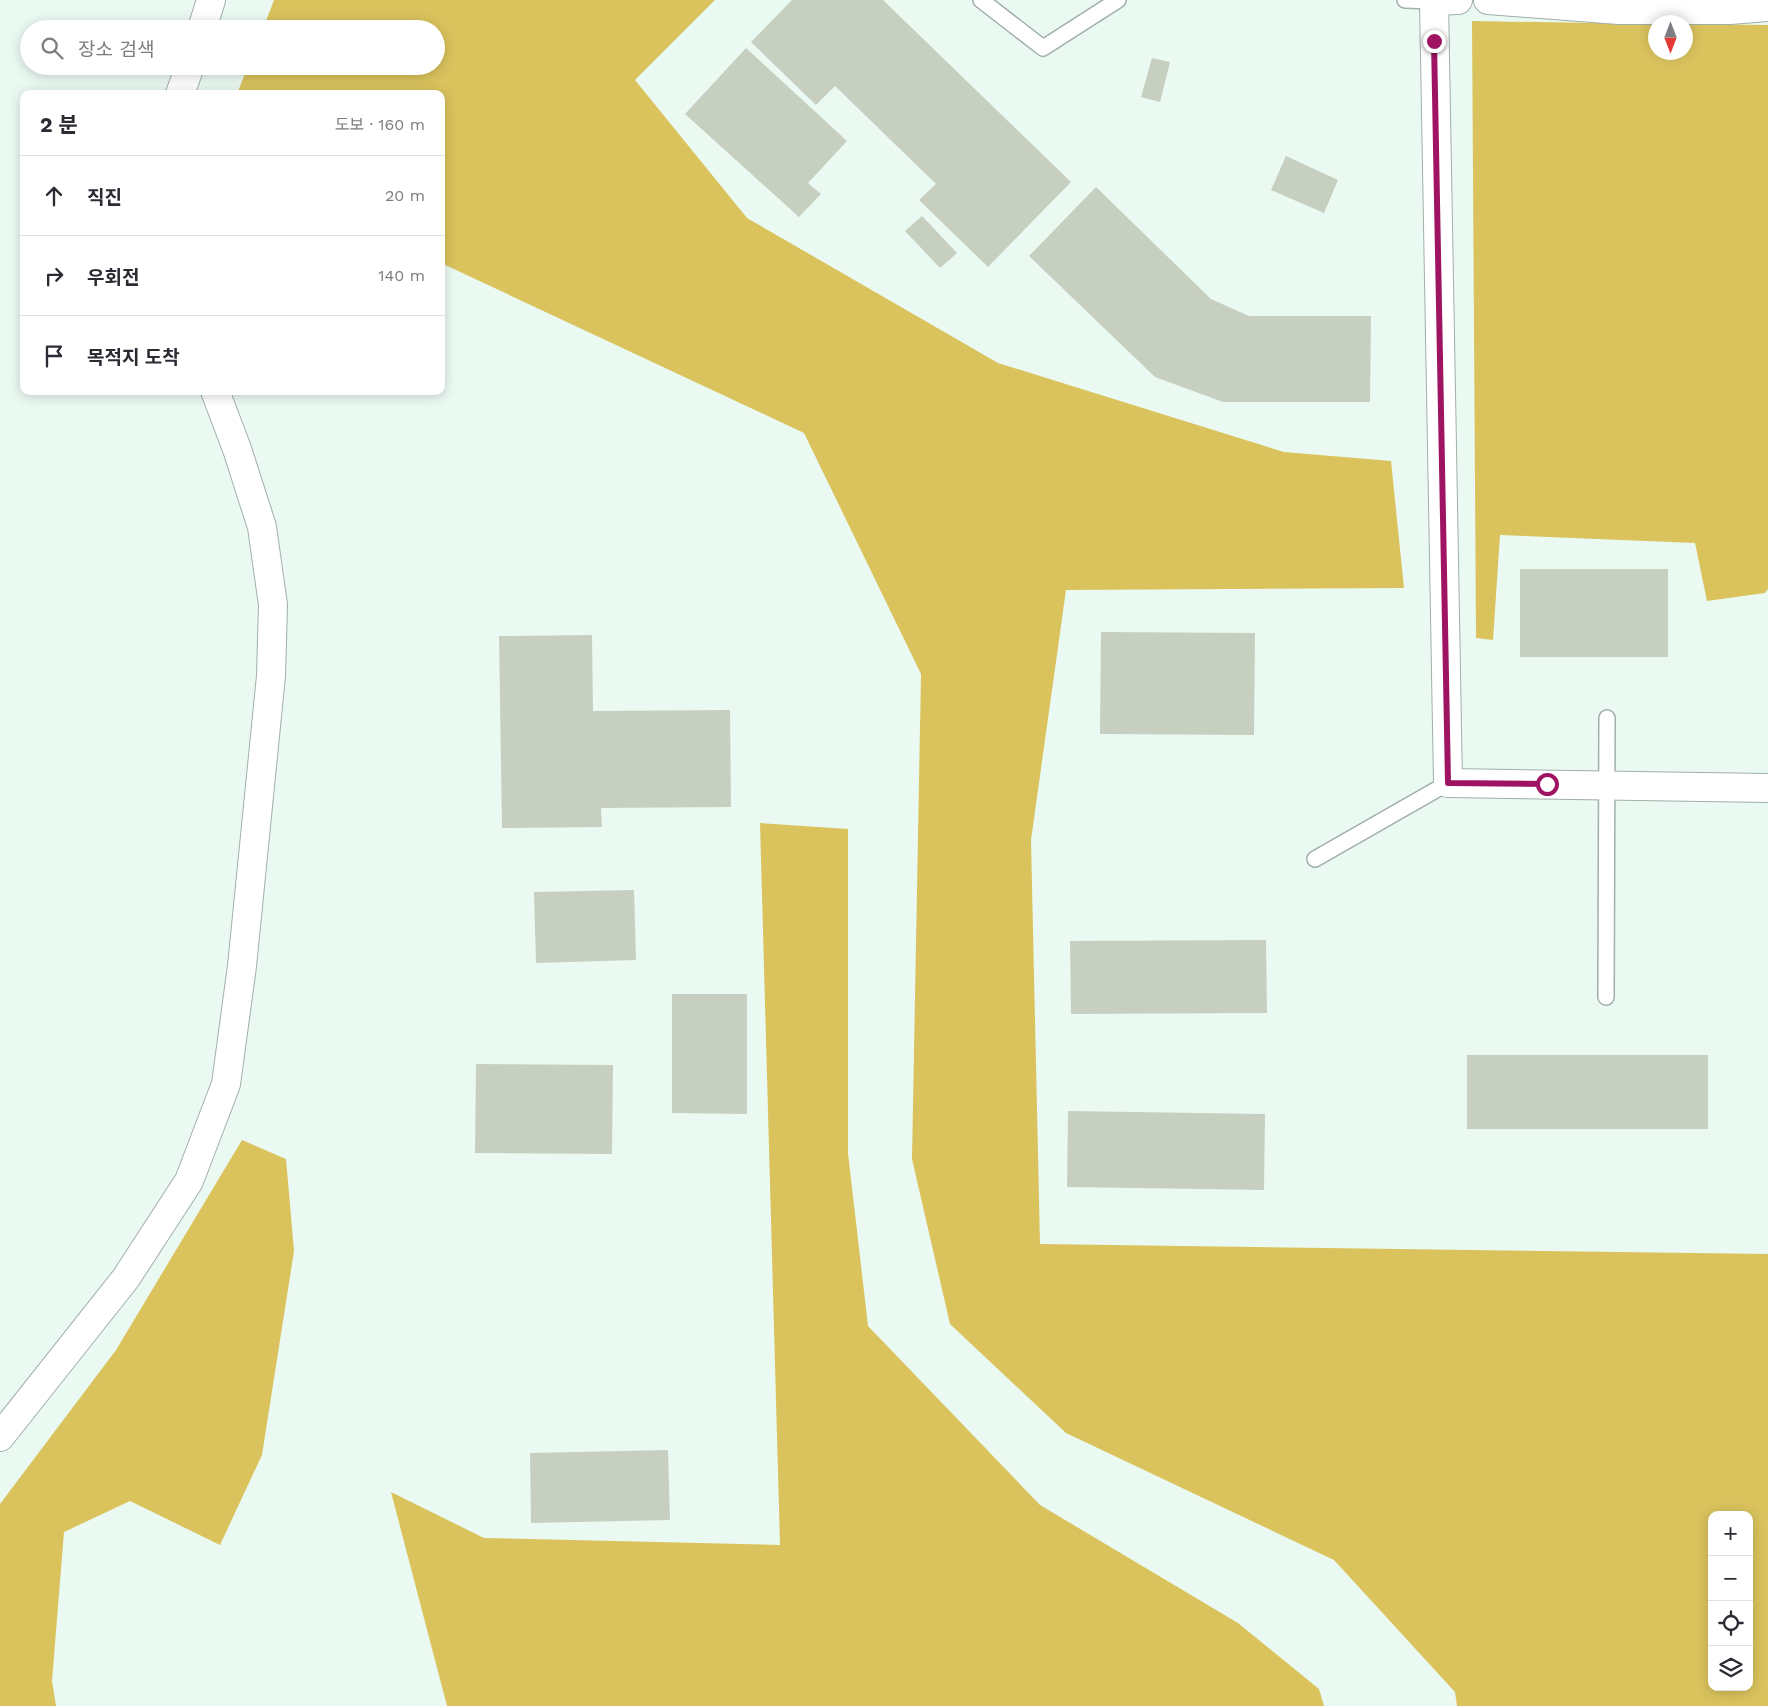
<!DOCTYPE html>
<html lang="ko">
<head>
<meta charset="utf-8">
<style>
  :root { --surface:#fff; --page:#f7f7f7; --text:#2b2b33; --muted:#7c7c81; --line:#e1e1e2 }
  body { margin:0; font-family:"Work Sans","Noto Sans KR",sans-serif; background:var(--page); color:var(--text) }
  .controls { position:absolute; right:15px; bottom:15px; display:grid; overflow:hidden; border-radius:10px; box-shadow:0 2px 12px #0003 }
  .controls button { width:45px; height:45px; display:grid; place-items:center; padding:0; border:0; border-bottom:1px solid var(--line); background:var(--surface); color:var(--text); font:25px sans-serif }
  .compass { position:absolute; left:1648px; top:15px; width:45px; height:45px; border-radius:50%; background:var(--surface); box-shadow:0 2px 12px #0003; rotate:180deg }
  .stop { position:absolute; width:15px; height:15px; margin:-11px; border:4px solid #9e1462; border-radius:50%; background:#fff }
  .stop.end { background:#9e1462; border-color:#fff; box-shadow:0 1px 5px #0008 }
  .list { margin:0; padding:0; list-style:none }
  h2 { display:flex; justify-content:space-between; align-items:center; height:65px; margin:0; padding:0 20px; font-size:21px }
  h2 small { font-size:16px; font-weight:400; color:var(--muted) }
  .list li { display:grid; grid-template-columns:32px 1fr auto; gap:15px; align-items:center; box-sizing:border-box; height:80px; padding:0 20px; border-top:1px solid var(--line) }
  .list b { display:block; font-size:19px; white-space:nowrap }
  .list em { font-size:16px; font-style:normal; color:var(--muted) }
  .icon { flex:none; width:28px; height:28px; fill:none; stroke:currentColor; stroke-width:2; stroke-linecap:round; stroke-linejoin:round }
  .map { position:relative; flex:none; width:1768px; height:1706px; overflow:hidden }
  .search { position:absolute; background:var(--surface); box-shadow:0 2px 12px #0003; left:20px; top:20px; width:425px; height:55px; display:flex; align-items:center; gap:12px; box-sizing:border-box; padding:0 18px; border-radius:28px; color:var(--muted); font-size:19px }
  .panel { position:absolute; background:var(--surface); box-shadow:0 2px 12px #0003; left:20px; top:90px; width:425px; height:305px; border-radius:10px }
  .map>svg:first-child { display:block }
</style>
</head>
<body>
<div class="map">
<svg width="1768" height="1706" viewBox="0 0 1768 1706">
  <rect width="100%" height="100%" fill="#eafaf2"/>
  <g fill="#dac35d" fill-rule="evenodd">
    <path d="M274,0H715L635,80L747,218L998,363L1284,452L1391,461L1404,588L1066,590L1031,840L1040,1244L1768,1254V1706H1457L1455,1692L1334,1560L1066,1433L950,1324L912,1159L921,674L804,433L441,263V94H237L248,66H436V29H263ZM1712,1515H1749V1687H1712Z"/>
    <path d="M1472,21L1655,24L1656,52H1686V24L1768,25V589L1765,593L1707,601L1695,543L1500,535L1493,640L1476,638Z"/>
    <path d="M760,823L848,829V1153L868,1326L1040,1505L1238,1623L1319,1689L1324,1706H447L391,1492L484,1538L780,1545Z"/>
    <path d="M242,1140L286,1159L294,1251L262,1455L220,1545L130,1501L64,1532L52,1681L56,1706H0V1504L116,1350Z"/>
  </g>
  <g fill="#c7cfc1">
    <path d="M792,0H883L1071,182L988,267L919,200L936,184L835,86L816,105L751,42Z"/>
    <path d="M746,48L847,141L808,183L821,194L799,217L685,114Z"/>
    <path d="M1152,58L1170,62L1160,102L1141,97Z"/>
    <path d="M1286,156L1338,180L1324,213L1271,190Z"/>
    <path d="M1096,187L1211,299L1249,316H1371L1370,402H1223L1155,377L1029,256Z"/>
    <path d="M922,216L957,253L940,268L905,231Z"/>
    <rect x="1520" y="569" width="148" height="88"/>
    <path d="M1101,632L1255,633L1254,735L1100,734Z"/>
    <path d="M592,635L593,711L730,710L731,807L601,808L602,827L502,828L499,636Z"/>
    <path d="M634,890L636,960L536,963L534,892Z"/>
    <path d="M1266,940L1267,1013L1071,1014L1070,941Z"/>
    <path d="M672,994H747V1114L672,1113Z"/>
    <rect x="1467" y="1055" width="241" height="74"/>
    <path d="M476,1064L613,1065L612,1154L475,1153Z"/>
    <path d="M1068,1111L1265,1114L1264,1190L1067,1187Z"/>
    <path d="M668,1450L670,1520L531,1523L530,1453Z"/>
  </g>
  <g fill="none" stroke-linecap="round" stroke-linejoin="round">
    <g stroke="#a0afa8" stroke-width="18">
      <g id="lane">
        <path d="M981,0L1043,48L1118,0"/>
        <path d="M1405,0L1434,1"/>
        <path d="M1315,859L1448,783"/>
        <path d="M1606,997L1607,718"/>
      </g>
    </g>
    <g stroke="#a0afa8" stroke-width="30">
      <g id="street">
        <path d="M1458,0L1434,1L1448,783L1768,788"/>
        <path d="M1488,0L1619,10H1730L1768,7"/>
        <path d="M202,29L211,0"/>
        <path d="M180,94L190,66"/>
        <path d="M0,1437L126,1278L189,1181L226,1084L242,966L271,676L273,605L262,527L237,449L215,391"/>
      </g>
    </g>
    <use href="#lane" stroke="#fff" stroke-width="15"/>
    <use href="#street" stroke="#fff" stroke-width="28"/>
  </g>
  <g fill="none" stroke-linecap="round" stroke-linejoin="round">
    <path stroke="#9e1462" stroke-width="6" d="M1434,41L1448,783L1547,784"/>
  </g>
</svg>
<div class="controls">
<button>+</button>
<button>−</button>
<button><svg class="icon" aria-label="locate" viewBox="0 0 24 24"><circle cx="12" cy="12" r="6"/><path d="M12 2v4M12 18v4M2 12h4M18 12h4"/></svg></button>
<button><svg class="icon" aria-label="layers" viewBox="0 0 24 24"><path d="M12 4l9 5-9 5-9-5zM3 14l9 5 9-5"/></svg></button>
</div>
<svg class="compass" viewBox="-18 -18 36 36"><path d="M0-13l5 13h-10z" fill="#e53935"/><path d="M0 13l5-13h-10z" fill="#7c7c81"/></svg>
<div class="stop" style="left:1547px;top:784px"></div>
<div class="stop end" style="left:1434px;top:41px"></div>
<div class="search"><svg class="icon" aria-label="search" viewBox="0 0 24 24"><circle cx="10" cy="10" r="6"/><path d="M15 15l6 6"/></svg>장소 검색</div>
<section class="panel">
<h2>2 분<small>도보 · 160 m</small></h2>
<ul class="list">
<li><svg class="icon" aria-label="ahead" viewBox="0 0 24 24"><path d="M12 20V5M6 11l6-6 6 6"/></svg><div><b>직진</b></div><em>20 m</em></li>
<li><svg class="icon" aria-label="right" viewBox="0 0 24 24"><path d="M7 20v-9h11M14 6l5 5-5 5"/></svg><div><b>우회전</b></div><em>140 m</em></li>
<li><svg class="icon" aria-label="arrive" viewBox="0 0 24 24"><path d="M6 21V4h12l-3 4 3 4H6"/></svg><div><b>목적지 도착</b></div></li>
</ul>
</section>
</div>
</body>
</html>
